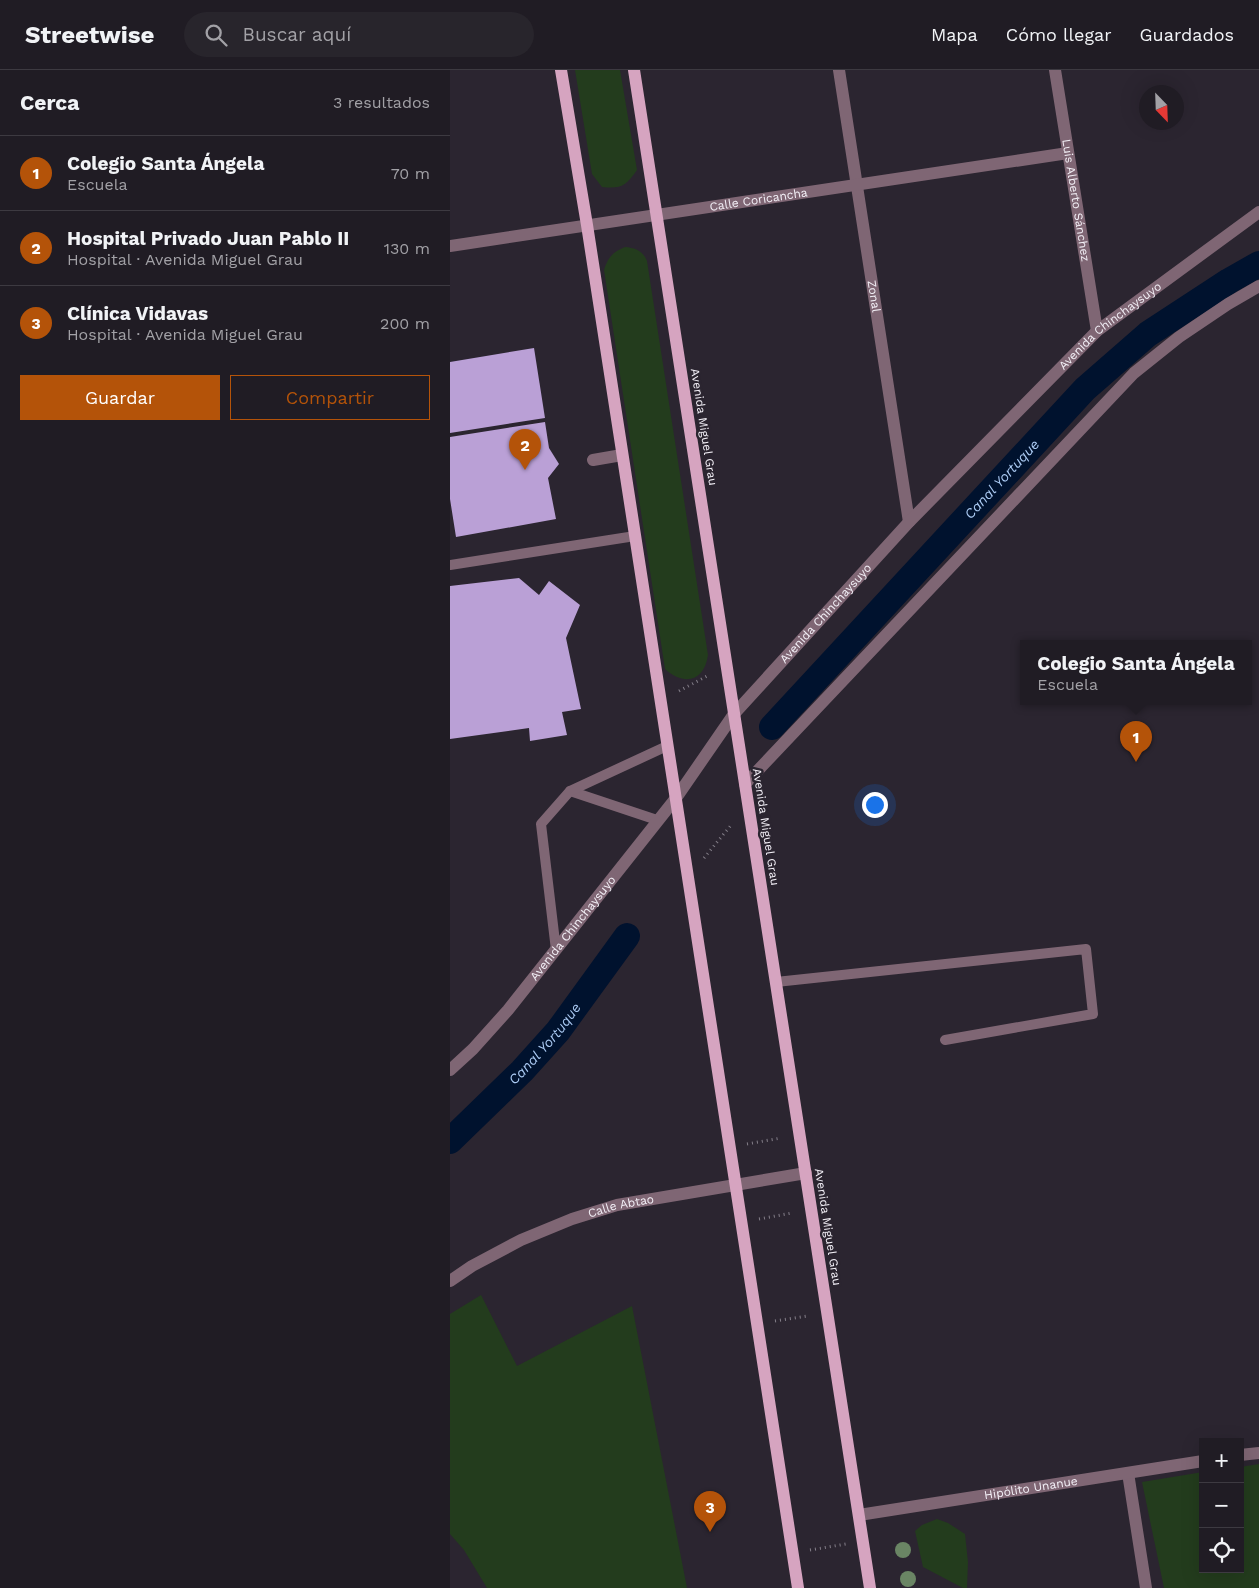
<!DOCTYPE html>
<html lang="es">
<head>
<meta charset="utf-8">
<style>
  :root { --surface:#201c24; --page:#28252c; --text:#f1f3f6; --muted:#a2a1a6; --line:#3d3a41; --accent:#b45309 }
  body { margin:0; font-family:"Work Sans",sans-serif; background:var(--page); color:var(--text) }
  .controls { position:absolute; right:15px; bottom:15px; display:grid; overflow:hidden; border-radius:0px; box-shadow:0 5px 20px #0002 }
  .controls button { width:45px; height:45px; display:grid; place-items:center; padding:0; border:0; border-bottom:1px solid var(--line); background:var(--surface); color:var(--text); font:25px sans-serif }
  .compass { position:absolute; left:689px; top:15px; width:45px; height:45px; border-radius:50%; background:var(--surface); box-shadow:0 5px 20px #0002; rotate:157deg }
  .you { position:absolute; left:424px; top:734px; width:18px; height:18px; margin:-12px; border:4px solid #fff; border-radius:50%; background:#1a73e8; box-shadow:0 0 0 8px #1a73e833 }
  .badge { display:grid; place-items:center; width:32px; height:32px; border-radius:50%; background:var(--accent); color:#fff; font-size:16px; font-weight:700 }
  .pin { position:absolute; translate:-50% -41px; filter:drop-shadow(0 1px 2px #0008) }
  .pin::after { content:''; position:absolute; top:26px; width:18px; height:15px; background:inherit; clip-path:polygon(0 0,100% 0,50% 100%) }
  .popup { position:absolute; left:570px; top:570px; width:232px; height:65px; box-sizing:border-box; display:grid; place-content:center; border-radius:0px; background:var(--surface); filter:drop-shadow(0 1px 4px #0005); font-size:16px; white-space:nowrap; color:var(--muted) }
  .popup b { font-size:19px; color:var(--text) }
  .popup::after { content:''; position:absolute; left:50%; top:100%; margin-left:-10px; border:10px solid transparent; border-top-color:var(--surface) }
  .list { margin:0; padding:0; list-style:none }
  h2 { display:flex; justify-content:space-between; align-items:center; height:65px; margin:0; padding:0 20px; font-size:21px }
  h2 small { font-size:16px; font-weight:400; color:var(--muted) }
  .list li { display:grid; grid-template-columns:32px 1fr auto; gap:15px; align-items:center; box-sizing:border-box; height:75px; padding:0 20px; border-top:1px solid var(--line) }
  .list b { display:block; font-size:19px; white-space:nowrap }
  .list p { margin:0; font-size:16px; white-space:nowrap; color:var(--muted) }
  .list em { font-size:16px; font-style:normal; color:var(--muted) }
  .actions { display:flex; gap:10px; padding:15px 20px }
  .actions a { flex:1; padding:11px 0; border:1px solid var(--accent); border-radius:0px; text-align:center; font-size:18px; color:var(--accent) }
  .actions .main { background:var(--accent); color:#fff }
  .icon { flex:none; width:28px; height:28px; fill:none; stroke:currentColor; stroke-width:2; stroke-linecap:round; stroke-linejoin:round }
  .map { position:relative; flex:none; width:809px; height:1518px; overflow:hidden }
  header { display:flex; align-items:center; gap:30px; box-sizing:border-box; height:70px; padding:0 25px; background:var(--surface); border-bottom:1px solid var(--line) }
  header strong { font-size:24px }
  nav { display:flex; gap:28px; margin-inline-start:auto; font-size:18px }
  .search { width:350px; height:45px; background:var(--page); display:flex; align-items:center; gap:12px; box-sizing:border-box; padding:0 18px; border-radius:28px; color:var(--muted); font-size:19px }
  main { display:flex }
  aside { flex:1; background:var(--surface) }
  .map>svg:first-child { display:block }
</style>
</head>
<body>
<header>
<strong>Streetwise</strong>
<div class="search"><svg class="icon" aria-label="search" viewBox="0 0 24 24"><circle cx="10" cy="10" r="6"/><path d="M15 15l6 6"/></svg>Buscar aquí</div>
<nav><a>Mapa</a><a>Cómo llegar</a><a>Guardados</a></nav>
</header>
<main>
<aside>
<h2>Cerca<small>3 resultados</small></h2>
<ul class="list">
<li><span class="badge">1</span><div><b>Colegio Santa Ángela</b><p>Escuela</p></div><em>70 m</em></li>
<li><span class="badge">2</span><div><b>Hospital Privado Juan Pablo II</b><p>Hospital · Avenida Miguel Grau</p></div><em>130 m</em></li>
<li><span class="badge">3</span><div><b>Clínica Vidavas</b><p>Hospital · Avenida Miguel Grau</p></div><em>200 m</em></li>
</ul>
<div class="actions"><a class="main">Guardar</a><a>Compartir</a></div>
</aside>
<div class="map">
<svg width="809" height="1518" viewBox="0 0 809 1518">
  <rect width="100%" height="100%" fill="#2b2530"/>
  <g fill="#233c1d">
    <path d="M125,0H170L187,100C176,116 171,119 152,117L142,104Z"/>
    <path d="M175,177C186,178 193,181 197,191L258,585C254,612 234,616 215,599L154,200C158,187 163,182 175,177Z"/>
    <path d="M31,1225L67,1296L182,1236L237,1518H37L14,1480L0,1464V1244Z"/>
    <path d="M809,1394V1518H714L692,1412L753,1402V1499H790V1397Z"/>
    <path d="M487,1449L498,1453L515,1464L518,1492L517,1518H513L473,1497L465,1461L472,1455Z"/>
  </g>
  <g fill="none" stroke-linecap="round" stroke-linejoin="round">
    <g stroke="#00122e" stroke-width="26">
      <path id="s1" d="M322,657L635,319L698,264L779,211L809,194"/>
      <path id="s2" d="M0,1071L72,1001L108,961L177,866"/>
    </g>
  </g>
  <g fill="#baa0d6">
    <path d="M84,278L95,348L0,363V292Z"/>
    <path d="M95,352L99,378L109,394L98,408L106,449L6,467L0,429V367Z"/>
    <path d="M69,508L89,525L99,511L130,535L116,568L131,639L112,642L117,665L80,671L79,658L0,669V516Z"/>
  </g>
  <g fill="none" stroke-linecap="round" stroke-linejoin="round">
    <g stroke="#847f89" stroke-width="3" stroke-dasharray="1 4" stroke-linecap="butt">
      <path d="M229,621L259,605"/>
      <path d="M254,788L282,754"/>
      <path d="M297,1074L331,1068"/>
      <path d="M309,1149L342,1143"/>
      <path d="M325,1251L358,1246"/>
      <path d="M360,1480L396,1474"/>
    </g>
    <g stroke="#7f6674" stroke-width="10">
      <path d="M0,495L185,466"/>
      <path d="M120,721L207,750"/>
      <path d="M106,880L91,754L120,721L217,676"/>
      <path d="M326,912L636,879L643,944L495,970"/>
    </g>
    <path stroke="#7f6674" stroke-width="12" d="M143,390L172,385"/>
    <g stroke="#7f6674" stroke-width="12">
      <path id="s3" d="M389,0L459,452"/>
      <path id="s4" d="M605,0L647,261"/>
      <path id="s5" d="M0,176L618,83"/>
      <path id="s6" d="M284,644L459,452L647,261L809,142"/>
      <path d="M295,714L684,303L729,267L778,234L809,216"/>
      <path id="s7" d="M0,1211L22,1196L71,1170L122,1149L167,1135L356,1103"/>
      <path d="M790,1385L809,1383"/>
      <path d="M678,1403L696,1518"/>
      <path id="s8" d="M409,1445L753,1391"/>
    </g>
    <path stroke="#7f6674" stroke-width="12" id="s9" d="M0,1000L23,979L58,940L226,728L284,644"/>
    <g stroke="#d6a4c0" stroke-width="12">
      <path d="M111,0L137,155L348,1518"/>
      <path d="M184,0L420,1518"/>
    </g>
  </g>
  <g fill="#6a8564">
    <circle cx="453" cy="1480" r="8"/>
    <circle cx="458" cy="1509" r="8"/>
  </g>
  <g text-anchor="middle" stroke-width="5" stroke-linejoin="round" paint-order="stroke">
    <g font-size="12" fill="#f3f0f7" stroke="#2b2530">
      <text dy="4" stroke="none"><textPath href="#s5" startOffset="312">Calle Coricancha</textPath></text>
      <text dy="4" stroke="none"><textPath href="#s4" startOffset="132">Luis Alberto Sánchez</textPath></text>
      <text dy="4" stroke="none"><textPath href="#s3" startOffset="229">Zonal</textPath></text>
      <text dy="4" stroke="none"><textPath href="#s6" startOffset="541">Avenida Chinchaysuyo</textPath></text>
      <text transform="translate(254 357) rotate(81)" y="4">Avenida Miguel Grau</text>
      <text dy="4" stroke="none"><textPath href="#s6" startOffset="136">Avenida Chinchaysuyo</textPath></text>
      <text transform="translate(316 757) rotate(81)" y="4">Avenida Miguel Grau</text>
      <text dy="4" stroke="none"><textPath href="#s9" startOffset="188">Avenida Chinchaysuyo</textPath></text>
      <text dy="4" stroke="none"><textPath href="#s7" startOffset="188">Calle Abtao</textPath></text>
      <text transform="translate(378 1157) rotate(81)" y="4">Avenida Miguel Grau</text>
      <text dy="4" stroke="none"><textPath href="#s8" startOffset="174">Hipólito Unanue</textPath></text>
    </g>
    <g font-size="14" font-style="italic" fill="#abcbf4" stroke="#2b2530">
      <text dy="5" stroke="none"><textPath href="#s1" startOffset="338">Canal Yortuque</textPath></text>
      <text dy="5" stroke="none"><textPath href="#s2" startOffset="136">Canal Yortuque</textPath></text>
    </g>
  </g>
</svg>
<div class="controls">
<button>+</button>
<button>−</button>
<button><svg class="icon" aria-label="locate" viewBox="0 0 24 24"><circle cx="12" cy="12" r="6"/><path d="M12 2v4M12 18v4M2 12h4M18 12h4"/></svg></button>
</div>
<svg class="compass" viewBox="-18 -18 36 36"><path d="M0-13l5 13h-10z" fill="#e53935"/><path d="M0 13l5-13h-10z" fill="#a2a1a6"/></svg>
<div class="you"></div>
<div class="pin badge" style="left:686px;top:692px">1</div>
<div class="popup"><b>Colegio Santa Ángela</b>Escuela</div>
<div class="pin badge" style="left:75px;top:400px">2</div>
<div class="pin badge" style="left:260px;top:1462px">3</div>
</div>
</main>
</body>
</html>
